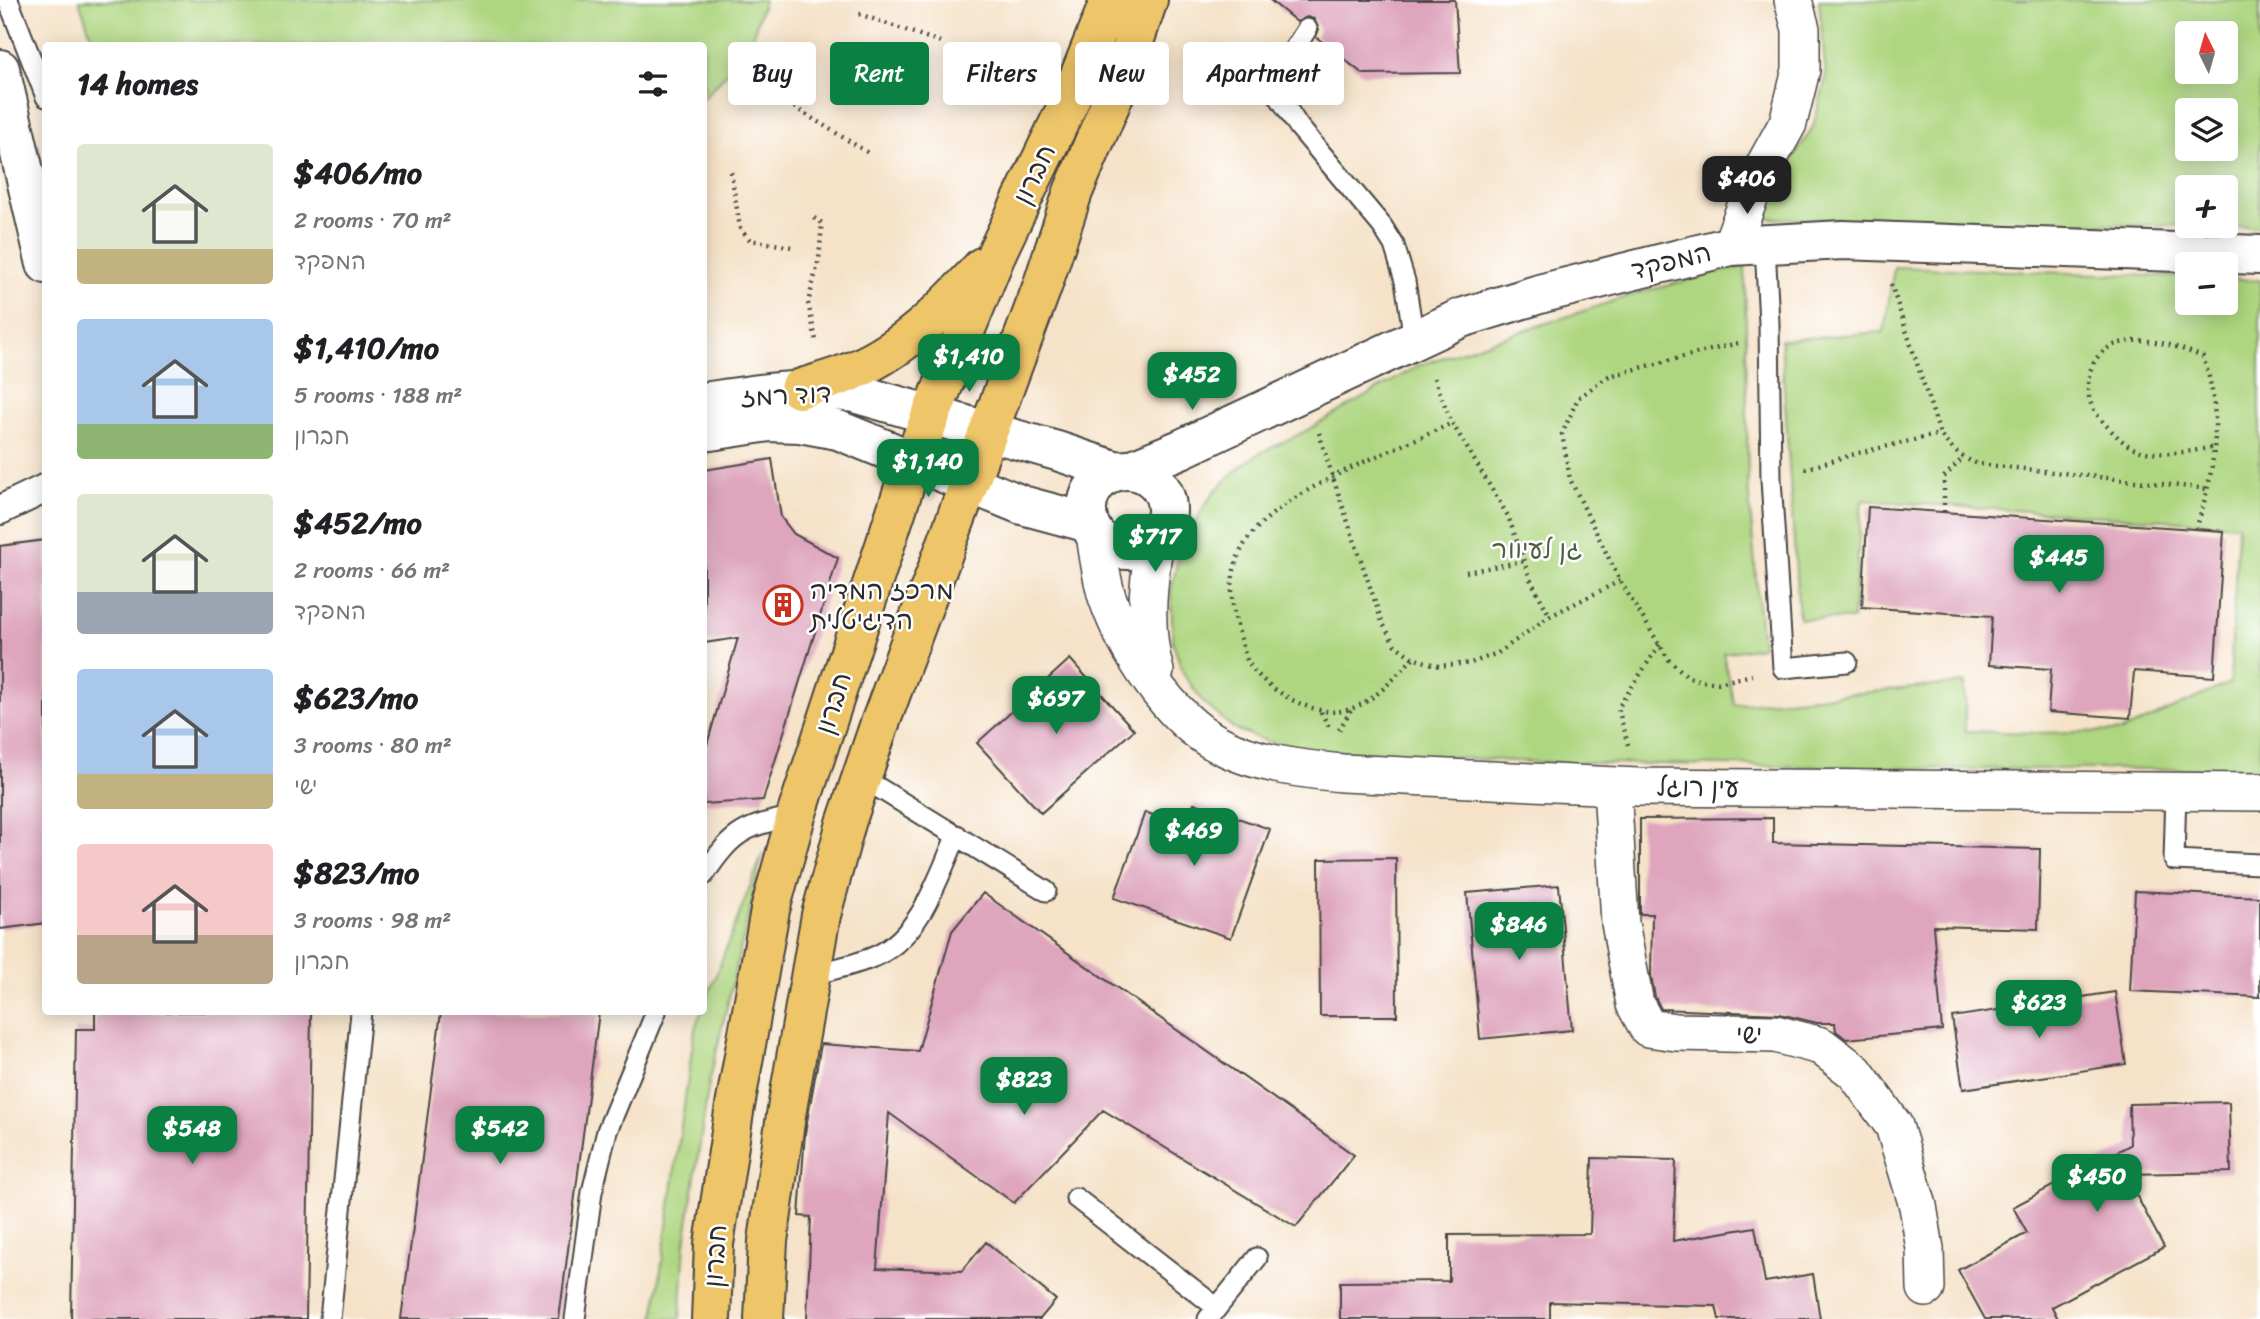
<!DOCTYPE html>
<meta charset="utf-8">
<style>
:root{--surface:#fff;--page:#f6f6f6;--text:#202124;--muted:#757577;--accent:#0b8043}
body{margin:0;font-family:Sriracha,"Playpen Sans Hebrew",sans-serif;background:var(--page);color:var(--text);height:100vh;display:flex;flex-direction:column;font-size:26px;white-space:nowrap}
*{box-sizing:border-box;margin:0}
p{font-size:23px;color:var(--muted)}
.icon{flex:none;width:38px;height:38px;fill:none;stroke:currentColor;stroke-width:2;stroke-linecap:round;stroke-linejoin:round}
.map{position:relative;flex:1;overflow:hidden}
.panel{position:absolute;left:42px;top:42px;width:665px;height:973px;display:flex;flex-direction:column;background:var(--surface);border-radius:7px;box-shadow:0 4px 18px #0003}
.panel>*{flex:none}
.hud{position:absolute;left:728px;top:42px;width:665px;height:63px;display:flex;gap:14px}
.needle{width:46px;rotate:355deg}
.buttons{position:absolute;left:2175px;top:21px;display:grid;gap:14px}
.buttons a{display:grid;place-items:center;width:63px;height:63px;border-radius:7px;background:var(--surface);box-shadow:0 4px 18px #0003;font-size:35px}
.price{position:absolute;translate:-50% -60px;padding:0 16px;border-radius:14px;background:var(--accent);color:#fff;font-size:23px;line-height:46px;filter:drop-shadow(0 2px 4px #0008)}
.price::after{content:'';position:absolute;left:50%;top:42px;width:21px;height:16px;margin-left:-10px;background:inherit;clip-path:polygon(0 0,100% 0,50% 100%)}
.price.current{background:#222;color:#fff}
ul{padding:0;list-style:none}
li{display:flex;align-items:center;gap:21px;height:175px;padding:0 35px}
li span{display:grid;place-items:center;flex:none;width:196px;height:140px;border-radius:7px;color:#555}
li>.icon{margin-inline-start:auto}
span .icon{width:84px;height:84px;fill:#fffc;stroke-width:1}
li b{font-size:30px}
h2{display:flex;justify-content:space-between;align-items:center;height:84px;padding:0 35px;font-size:30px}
.tag{padding:0 24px;border-radius:7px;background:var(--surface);box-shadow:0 4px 18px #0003;font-size:24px;line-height:63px}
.tag.current{background:var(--accent);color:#fff}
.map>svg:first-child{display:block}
</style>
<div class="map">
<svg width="2260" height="1319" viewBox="0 0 2260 1319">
<rect width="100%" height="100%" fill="#fff"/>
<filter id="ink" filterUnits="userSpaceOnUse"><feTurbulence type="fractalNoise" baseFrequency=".0143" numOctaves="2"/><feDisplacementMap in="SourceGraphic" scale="14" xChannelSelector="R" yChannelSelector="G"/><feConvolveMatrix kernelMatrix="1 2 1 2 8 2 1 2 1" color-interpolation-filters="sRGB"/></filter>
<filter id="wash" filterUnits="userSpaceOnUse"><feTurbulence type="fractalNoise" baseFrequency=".00686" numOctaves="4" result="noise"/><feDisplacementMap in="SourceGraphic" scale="28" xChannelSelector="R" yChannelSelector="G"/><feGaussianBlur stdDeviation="1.57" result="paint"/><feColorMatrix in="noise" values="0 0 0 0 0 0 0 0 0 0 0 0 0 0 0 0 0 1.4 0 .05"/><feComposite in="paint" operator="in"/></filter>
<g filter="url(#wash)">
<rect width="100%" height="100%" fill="#f5e2c8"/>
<path fill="#aed680" stroke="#6c8056" stroke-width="2" fill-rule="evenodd" d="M79 0H764L749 48 704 98V46L94 45Z
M1819 0H2260V227L1755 218 1813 127 1826 78ZM2188 33H2226V72H2188ZM2188 110H2226V149H2188ZM2188 187H2226V226H2188Z
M1745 266 1748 485 1762 647 1723 653 1734 705 1965 683V731L2037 733 2122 731 2230 683 2238 525 1862 500 1853 619H1799L1781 340 1884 332 1894 267 2187 277 2188 303H2226V279L2260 280V769H1963L1534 762 1313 750 1269 742 1234 729 1204 703 1184 675 1173 643 1171 592 1178 558 1203 508 1214 492 1241 466 1258 454 1302 433 1420 365 1638 293Z
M763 853 709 1083 685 1243 680 1319H654L695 1028 701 1012H704V1006Z"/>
<g id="blocks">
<path fill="#dea5bd" d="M1270 0H1455L1460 73 1363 74 1316 37 1319 29 1314 19 1307 17 1297 22Z
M772 459 781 517 794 534 838 558 763 800 704 804V755L738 638 704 643V470Z
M1868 507 2224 531 2214 677 2134 671 2130 718 2048 712 2051 669 1989 665 1992 616 1862 607Z
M46 540V923L0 929V546Z
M1070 659 1134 730 1041 813 977 743Z
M1194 803 1270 829 1231 938 1114 898 1145 812 1185 827Z
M1773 818V843L2040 849 2038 929 1933 926 1942 1030 1846 1039 1836 1031 1835 1023H1817L1780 1014 1661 1009 1655 997 1651 976 1652 914H1640V819Z
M1396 858 1397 1016H1320L1319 859Z
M1559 885 1572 1030 1480 1039 1467 893Z
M2135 891 2260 897V997L2130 991Z
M983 893 1354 1155 1296 1227 1103 1110 1014 1203 889 1113 877 1268 962 1271 986 1242 1056 1300 1040 1319H807L811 1217 799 1216 805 1133 821 1044 918 1051 952 931Z
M2115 992 2126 1064 1963 1089 1952 1017Z
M95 1012H311L306 1319H71L76 1029H95Z
M441 1012H599L559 1319H401Z
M2229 1102 2231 1172 2125 1174 2164 1247 2052 1307 2058 1319H1985L1958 1270 2027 1233 2013 1207 2130 1145 2129 1104Z
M1592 1158 1676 1160 1673 1241 1755 1227 1765 1282 1813 1274 1820 1319H1719L1716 1306 1550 1302V1319H1340V1282L1449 1281V1235L1590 1234Z"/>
</g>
</g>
<g filter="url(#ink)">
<use href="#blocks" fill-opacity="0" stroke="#494643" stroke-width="2"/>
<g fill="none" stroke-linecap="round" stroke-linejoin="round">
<g stroke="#494643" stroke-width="23">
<path id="service" d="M8 0 46 97
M1307 29 1289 57 1278 95 1299 127 1382 226 1394 245 1405 281 1414 339
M1765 245 1769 323 1771 479 1783 668 1847 662
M861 777 1046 891
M2176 791 2174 860 2260 864
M704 875C733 831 745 826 796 816
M810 976C832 969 857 965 878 955 922 933 938 877 957 835
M1076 1198 1216 1307
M330 1319 361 1012
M575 1319 592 1192 607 1131 656 1012
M1208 1319 1257 1258"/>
</g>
<g stroke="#494643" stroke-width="32">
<path id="pedestrian" d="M0 510 46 488"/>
</g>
<g stroke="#494643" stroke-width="40">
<path id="minor" d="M1731 246 1755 183 1788 123 1801 70V29L1793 0
M1095 534C1098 555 1101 577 1107 597 1125 649 1169 718 1218 744 1256 764 1300 769 1342 773L1638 787 2260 792
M1155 540C1148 584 1143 627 1155 671
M1612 786 1620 923 1635 1004 1648 1028 1676 1032 1775 1034 1821 1046 1855 1072 1894 1126 1918 1206 1925 1249 1926 1288"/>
</g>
<g stroke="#494643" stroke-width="42">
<path id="tertiary" d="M0 69 46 264
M704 402C754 394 803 386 854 393L1057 451 1117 471
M704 432 769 422 800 423 838 430 1022 505 1089 523
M1087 510a40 40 0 1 1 80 0a40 40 0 1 1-80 0Z
M1130 470 1181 449 1461 318 1543 293 1731 246 1843 240 2260 255"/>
</g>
<g stroke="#494643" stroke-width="42">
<path id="trunk" d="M799 389C814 384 830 380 845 374 901 353 943 310 982 267
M711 1319 714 1244 734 1112 770 910 796 816 913 460 998 250 1069 102 1110 0
M764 1319 768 1241 786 1115 821 915 846 823 879 726 1042 287 1073 192 1124 72 1148 0"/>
</g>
<path stroke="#494643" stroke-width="4.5" stroke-dasharray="2 5" stroke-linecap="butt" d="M859 14 940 42
M794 107 870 154
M731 172 740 228 750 240 792 247
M814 218 822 223 819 259 808 303 816 340
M1891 284 1940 434C1951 449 1960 457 1978 464L2209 489
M1738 343 1609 376 1578 398 1562 434 1570 479 1620 581 1669 660 1688 677 1702 681 1719 683 1752 675
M1434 378 1452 423 1508 516 1531 581 1550 616
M1319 433 1333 478 1382 622 1395 645 1413 658 1439 666 1471 663 1498 653 1550 616 1620 581
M1805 469 1858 453 1940 434
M1944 512V477L1963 458
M2196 529C2215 470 2224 417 2203 357 2176 346 2143 334 2114 345 2091 354 2083 381 2091 404 2095 416 2119 440 2131 447 2153 459 2192 451 2216 447
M1466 572 1525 561
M1413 658C1396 676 1377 699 1353 708 1334 715 1319 711 1301 704 1282 696 1259 680 1248 662 1244 654 1243 644 1240 636 1227 595 1227 556 1261 524 1306 481 1395 450 1452 423
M1321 712 1330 729
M1339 730 1352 708
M1628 745 1618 708 1660 644"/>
<use href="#service" stroke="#fff" stroke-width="19"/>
<use href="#pedestrian" stroke="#fff" stroke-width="28"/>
<use href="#minor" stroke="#fff" stroke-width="37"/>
<use href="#tertiary" stroke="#fff" stroke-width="38"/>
<use href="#trunk" stroke="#eec569" stroke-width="38"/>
</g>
</g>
<defs>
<g id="building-ring" transform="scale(2.0125)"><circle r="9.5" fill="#fff" stroke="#c8321e" stroke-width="1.5"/><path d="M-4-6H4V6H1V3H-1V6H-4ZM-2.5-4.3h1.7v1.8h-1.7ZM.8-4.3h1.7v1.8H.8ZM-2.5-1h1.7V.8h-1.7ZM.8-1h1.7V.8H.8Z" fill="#c8321e"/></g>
</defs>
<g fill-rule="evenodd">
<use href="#building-ring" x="783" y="605"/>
</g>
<g text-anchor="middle" stroke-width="5" stroke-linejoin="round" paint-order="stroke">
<g font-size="26" fill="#2b2b2b" stroke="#fff">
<text transform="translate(1034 174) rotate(-64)" y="9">חברון</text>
<text transform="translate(1671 261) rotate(-14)" y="9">המפקד</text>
<text transform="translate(786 395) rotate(-3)" y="9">דוד רמז</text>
<text transform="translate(833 703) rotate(-72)" y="9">חברון</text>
<text transform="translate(1698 787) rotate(1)" y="9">עין רוגל</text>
<text transform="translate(1749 1034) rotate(1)" y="9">ישי</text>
<text transform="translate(715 1256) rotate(-86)" y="9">חברון</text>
</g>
<g font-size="26" fill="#525e44" stroke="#fff">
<text x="1537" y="558">גן לעיוור</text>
</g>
<g font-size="26" fill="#2b2b2b" stroke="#fff" text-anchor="start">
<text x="810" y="599">מרכז המדיה<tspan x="810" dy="30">הדיגיטלית</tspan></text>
</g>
</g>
</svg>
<div class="buttons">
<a><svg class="needle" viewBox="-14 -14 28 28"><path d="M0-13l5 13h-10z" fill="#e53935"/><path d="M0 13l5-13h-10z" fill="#757577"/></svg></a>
<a><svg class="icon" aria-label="layers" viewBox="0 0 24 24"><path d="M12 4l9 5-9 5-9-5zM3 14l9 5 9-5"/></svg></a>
<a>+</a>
<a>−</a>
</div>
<b class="price current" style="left:1747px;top:216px">$406</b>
<b class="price" style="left:969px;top:394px">$1,410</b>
<b class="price" style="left:1192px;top:412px">$452</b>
<b class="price" style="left:928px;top:499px">$1,140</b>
<b class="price" style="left:1155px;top:574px">$717</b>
<b class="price" style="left:2059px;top:595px">$445</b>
<b class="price" style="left:1056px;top:736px">$697</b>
<b class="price" style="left:1194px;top:868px">$469</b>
<b class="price" style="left:1519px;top:962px">$846</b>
<b class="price" style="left:2039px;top:1040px">$623</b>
<b class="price" style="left:1024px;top:1117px">$823</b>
<b class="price" style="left:192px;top:1166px">$548</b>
<b class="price" style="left:500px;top:1166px">$542</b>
<b class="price" style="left:2097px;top:1214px">$450</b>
<div class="hud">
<a class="tag">Buy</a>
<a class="tag current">Rent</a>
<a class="tag">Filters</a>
<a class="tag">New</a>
<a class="tag">Apartment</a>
</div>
<section class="panel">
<h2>14 homes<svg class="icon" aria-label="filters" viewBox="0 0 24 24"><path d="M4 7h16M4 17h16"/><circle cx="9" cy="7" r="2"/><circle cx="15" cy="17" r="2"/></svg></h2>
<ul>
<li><span style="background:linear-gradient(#dfe7d0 75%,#c2b280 0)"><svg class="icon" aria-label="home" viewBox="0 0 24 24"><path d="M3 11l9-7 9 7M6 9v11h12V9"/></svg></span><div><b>$406/mo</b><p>2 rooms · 70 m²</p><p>המפקד</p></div></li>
<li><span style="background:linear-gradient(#a9c7e8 75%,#8fb573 0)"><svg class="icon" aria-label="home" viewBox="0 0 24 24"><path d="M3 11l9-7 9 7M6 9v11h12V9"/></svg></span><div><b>$1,410/mo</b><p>5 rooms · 188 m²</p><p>חברון</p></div></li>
<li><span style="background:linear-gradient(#dfe7d0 70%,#9aa5b1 0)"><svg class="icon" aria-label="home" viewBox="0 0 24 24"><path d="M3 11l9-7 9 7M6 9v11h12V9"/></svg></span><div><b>$452/mo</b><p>2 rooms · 66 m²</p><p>המפקד</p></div></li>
<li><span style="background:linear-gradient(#a9c7e8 75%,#c2b280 0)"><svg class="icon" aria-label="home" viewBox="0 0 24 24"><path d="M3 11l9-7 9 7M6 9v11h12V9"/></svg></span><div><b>$623/mo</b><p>3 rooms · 80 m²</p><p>ישי</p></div></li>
<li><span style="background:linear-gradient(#f6c9c9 65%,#b9a48a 0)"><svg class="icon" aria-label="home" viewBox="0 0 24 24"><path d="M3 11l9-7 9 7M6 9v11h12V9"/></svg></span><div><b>$823/mo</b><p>3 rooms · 98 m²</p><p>חברון</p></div></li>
</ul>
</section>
</div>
